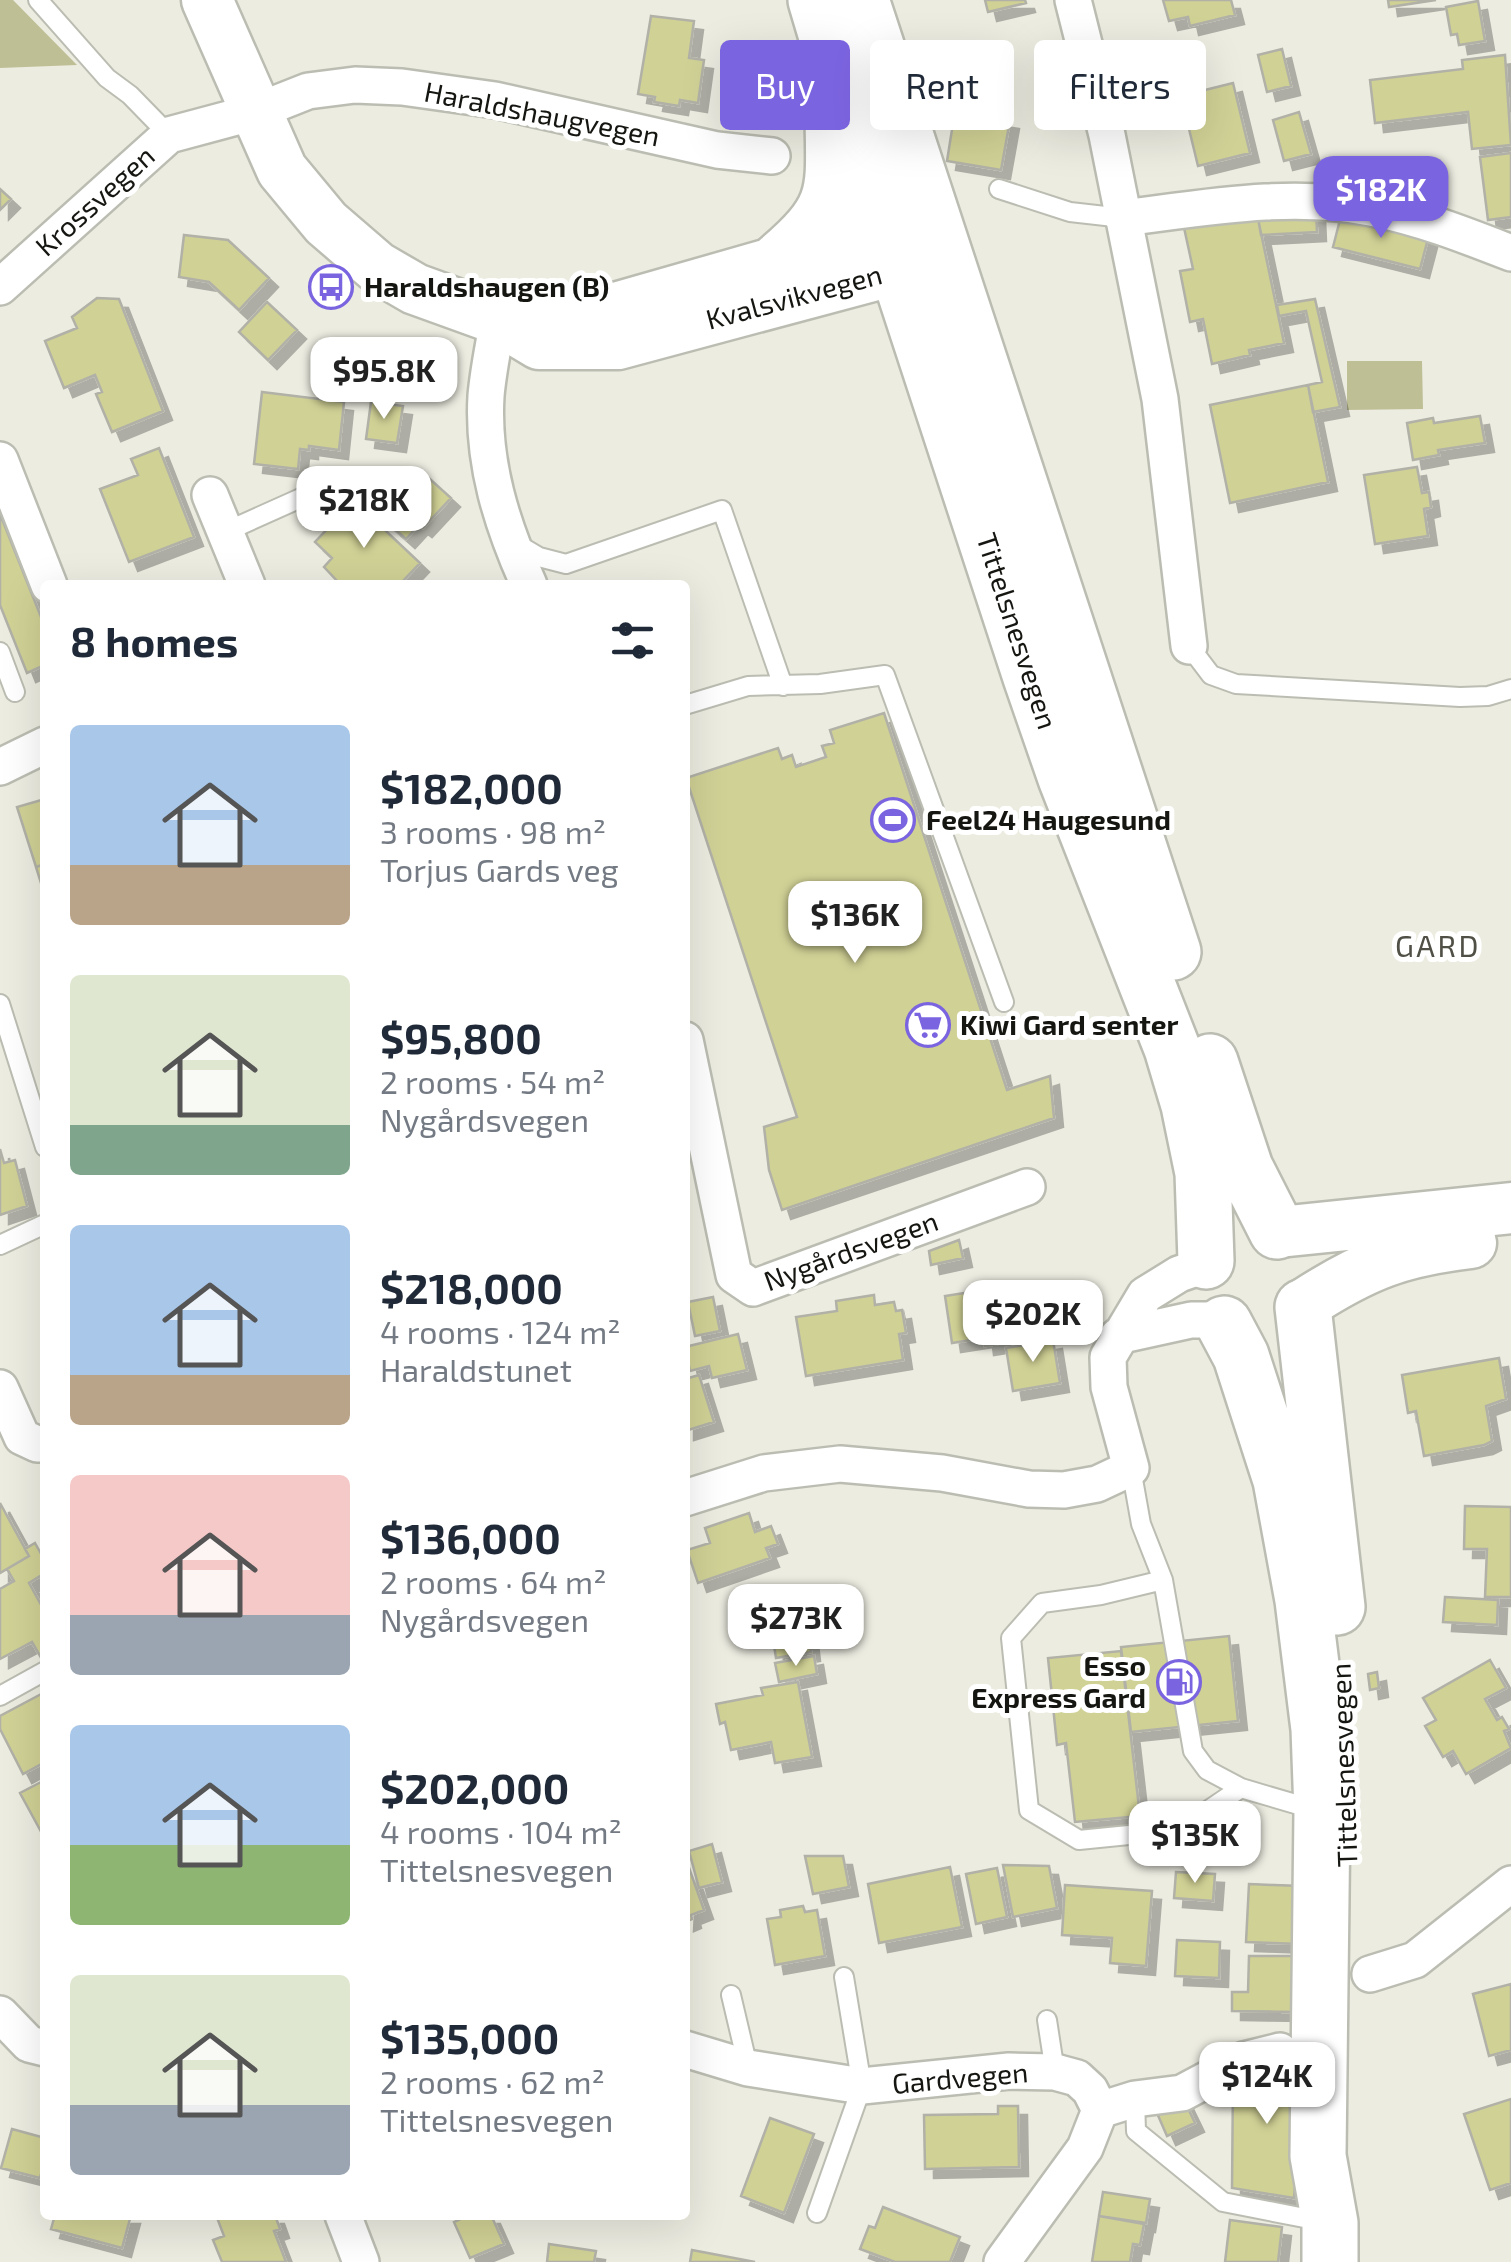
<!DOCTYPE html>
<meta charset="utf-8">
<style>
:root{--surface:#fff;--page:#f2f2f3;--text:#1f2937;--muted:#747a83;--accent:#7b64df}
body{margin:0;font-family:"Exo 2",sans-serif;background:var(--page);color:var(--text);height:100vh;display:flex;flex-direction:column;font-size:38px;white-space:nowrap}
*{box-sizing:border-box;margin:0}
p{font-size:32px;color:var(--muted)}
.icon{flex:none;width:55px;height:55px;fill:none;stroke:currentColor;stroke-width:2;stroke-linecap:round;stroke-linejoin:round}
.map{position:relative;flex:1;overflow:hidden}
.panel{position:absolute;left:40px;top:580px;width:650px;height:1640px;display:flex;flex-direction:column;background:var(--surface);border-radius:10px;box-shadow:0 10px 40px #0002}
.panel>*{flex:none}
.guide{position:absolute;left:720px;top:40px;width:640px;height:90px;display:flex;gap:20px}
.price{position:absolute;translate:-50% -85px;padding:0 22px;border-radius:20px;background:#fff;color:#222;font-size:32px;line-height:65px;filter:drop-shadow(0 2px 5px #0008)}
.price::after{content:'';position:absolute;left:50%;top:60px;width:30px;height:22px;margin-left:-15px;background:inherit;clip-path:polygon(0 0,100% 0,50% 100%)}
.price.active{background:var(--accent);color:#fff}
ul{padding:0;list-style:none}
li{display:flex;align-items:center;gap:30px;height:250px;padding:0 30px}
li span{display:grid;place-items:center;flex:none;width:280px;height:200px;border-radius:10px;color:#555}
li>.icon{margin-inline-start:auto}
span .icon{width:120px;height:120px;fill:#fffc;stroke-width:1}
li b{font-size:42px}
h2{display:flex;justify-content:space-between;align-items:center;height:120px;padding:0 30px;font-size:42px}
.chip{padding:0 35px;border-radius:10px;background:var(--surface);box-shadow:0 10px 40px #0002;font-size:35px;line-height:90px}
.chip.active{background:var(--accent);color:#fff}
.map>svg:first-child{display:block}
</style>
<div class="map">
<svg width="1511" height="2262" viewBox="0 0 1511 2262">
<defs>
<filter id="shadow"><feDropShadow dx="9" dy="9" stdDeviation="0" flood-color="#0004"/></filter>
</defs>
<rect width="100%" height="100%" fill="#ecece1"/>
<path fill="#bfbf96" d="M0 0H13L77 65 0 68Z
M1347 361H1422L1423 409 1347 410Z"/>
<path fill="#d0d195" stroke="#b1b1a7" stroke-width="2.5" filter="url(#shadow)" d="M985 0H1025L1026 3 988 12Z
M1163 0H1231L1235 15 1190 26 1188 17 1169 21Z
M1388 0H1436L1389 7Z
M1478 1 1485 41 1459 45 1457 34 1451 35 1446 7Z
M651 16 694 21 689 58 704 60 698 103 680 100 679 106 654 102 655 97 638 94Z
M997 44 999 64 945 71 943 51Z
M1282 49 1291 86 1267 92 1258 55Z
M1505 55 1511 145 1472 149 1468 112 1375 123 1370 80 1463 69 1462 60Z
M1233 83 1250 153 1198 166 1181 96Z
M955 111 1010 120 1001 170 947 161Z
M1299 112 1311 154 1284 161 1273 120Z
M1511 153V217L1488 220 1480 157Z
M0 189 11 199 0 210Z
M1316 210 1317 232 1261 235 1258 218Z
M1342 212 1429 235 1420 269 1333 247Z
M1257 214 1284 343 1249 350 1250 355 1212 364 1203 319 1190 322 1180 271 1193 269 1183 223Z
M184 235 228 240 269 278 239 310 209 282 179 277Z
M97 298 119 299 163 411 112 432 96 394 102 392 95 375 64 388 45 341 77 328 72 317Z
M1315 299 1340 407 1313 412 1308 385 1322 382 1306 311 1279 316 1277 305Z
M267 302 297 330 268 360 239 332Z
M1308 385 1328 482 1230 503 1210 405Z
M262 392 344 402 339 450 309 446V450L300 449 298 469 254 464Z
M371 402 403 406 397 443 366 439Z
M1480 416 1485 443 1438 450 1439 455 1413 460 1407 423 1433 418 1434 423Z
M159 448 194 537 129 562 100 489 138 475 131 459Z
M1417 467 1422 493 1429 492 1431 507 1424 509 1428 536 1375 544 1364 475Z
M421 471 451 498 423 528 419 525 406 539 380 516Z
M354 501 420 563 399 585H341L324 567 332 558 315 542Z
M0 514 45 627V665L27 673 0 605Z
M884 713 1007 1090 1050 1076 1054 1118 782 1210 769 1170 764 1127 797 1117 686 778 778 748 782 759 792 755 796 767 826 757 822 746 834 743 830 730Z
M45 799V864L36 867 17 807Z
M45 864V896L36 867Z
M0 1149 4 1163 15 1160 27 1206 0 1215Z
M959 1240 963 1258 931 1265 929 1251Z
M1009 1286 1017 1341 985 1346 984 1338 952 1343 945 1296Z
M874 1295 875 1305 894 1302 896 1311 902 1310 906 1333 899 1334 903 1360 806 1376 796 1317 837 1311 836 1301Z
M713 1297 720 1331 695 1336 688 1302Z
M738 1334 747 1370 712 1378 709 1366 690 1371 685 1347Z
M1053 1340 1060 1383 1013 1391 1006 1348Z
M1499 1358 1506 1399 1486 1406 1492 1441 1484 1445 1424 1456 1416 1411 1408 1413 1402 1375Z
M699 1375 714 1422 685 1431V1379Z
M0 1503 29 1556 0 1573Z
M1465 1506 1511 1507V1597H1485L1487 1549H1464Z
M749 1513 755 1532 771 1526 778 1544 766 1548 770 1558 698 1583 687 1550 710 1543 705 1528Z
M35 1543 45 1561V1573L29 1583 45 1612V1660L43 1661 32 1642 0 1659V1589L14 1581 7 1569 29 1556 25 1549Z
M1445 1597 1498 1600 1497 1625 1443 1622Z
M805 1603 811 1652 776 1658 768 1608Z
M1229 1636 1238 1721 1131 1732 1121 1647Z
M1121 1651 1140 1816 1075 1822 1066 1743 1057 1745 1048 1658Z
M814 1656 817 1674 779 1682 775 1663Z
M1490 1660 1506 1688 1485 1699 1497 1720 1502 1717 1509 1729 1504 1731 1511 1748 1466 1774 1453 1751 1443 1757 1425 1726 1436 1720 1423 1698Z
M1377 1672 1379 1688 1370 1690 1368 1674Z
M798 1682 812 1757 775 1763 771 1742 731 1750 725 1722 720 1724 716 1704 763 1695 761 1688Z
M45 1692V1762L23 1774 0 1729V1716Z
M45 1780V1839L20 1793Z
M712 1844 722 1882 699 1888 689 1851Z
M805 1856H843L849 1887 813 1894Z
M688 1865 704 1910 691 1915 692 1919 685 1922Z
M1003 1865 1049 1866 1057 1908 1013 1917Z
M950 1867 962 1927 879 1943 868 1884Z
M997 1868 1007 1917 976 1924 966 1874Z
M1176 1872 1215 1874 1213 1901 1174 1898Z
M1249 1884 1301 1886 1299 1944 1246 1942Z
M1065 1885 1152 1891 1146 1966 1110 1963 1112 1938 1062 1935Z
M803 1906 805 1912 817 1910 825 1956 775 1965 767 1919 781 1917 780 1910Z
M1177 1940 1220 1942 1219 1978 1175 1976Z
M1249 1956H1297L1296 2012 1232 2011V1992H1248Z
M1511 1984V2050L1489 2056 1473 1994Z
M1247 2061 1304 2063 1294 2198 1232 2188 1233 2080Z
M1511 2099V2183L1490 2190 1464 2114Z
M1184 2100 1195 2123 1167 2136 1157 2113Z
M998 2106H1018L1019 2167 925 2169 924 2115 998 2114Z
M770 2118 814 2134 784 2213 741 2196Z
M12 2129 45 2138V2158L40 2178 1 2168Z
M1103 2192 1150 2199 1146 2223 1099 2216Z
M883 2207 960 2237 950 2262H895L860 2249 869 2226 875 2228Z
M55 2215H131L122 2248 51 2229Z
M216 2215H275L280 2229 274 2231 286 2262H222L213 2240 224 2236Z
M469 2215H491L504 2244 470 2258 454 2222Z
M1099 2216 1144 2224 1140 2245 1133 2244 1130 2262H1092Z
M1230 2220 1282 2227 1278 2262H1225Z
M549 2244 596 2251 594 2262H547Z
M692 2250 755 2262H690Z"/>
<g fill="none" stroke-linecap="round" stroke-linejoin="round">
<g stroke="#bcbdb2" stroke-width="22">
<path id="service" d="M38 0 107 78 130 95 169 135
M999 189 1070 212 1123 218
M225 532 303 497 370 477
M517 544 539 557 566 564 722 510 783 686
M1189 646 1211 675 1236 684 1460 697 1488 696 1511 689
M0 652 15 692
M685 705 748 686 820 684 885 675 1004 1002
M0 1004 45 1147
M0 1245 45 1224
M1131 1468 1141 1524 1163 1580 1193 1751 1207 1770 1241 1788 1316 1810
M1163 1580 1101 1595 1042 1603 1011 1638 1029 1810 1079 1840 1179 1830 1241 1788
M0 1696 45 1671
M731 1995 748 2067
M1047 2020 1055 2072
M1135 2099 1136 2131 1223 2202 1325 2222
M817 2213 862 2086 844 1977"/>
</g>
<g stroke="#bcbdb2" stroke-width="40">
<path id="minor" d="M1073 0 1107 135 1160 399 1189 646
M1123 218C1204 208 1290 192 1371 208 1419 217 1465 235 1511 253
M0 287 169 135 255 112 308 91 355 85 402 87 495 100 717 150 772 156
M498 319C494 344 488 371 486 396 482 463 502 525 529 585
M0 460 49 585
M210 495 247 585
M0 767 45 745
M685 1040 734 1275 753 1288 1027 1187
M1118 1336 1191 1320H1219
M0 1388 22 1437 37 1444H45
M685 1498 764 1473 840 1464 942 1473 1029 1489 1064 1490 1097 1484 1131 1468 1109 1387 1108 1357 1145 1295 1179 1274 1205 1265
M1370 1974 1415 1960 1511 1884
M0 2014 29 2044 45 2048
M685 2049 748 2068 862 2086 1009 2071 1055 2072 1077 2078 1090 2090 1100 2110
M343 2215 361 2262
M1002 2262 1085 2148 1100 2110 1135 2099 1182 2093 1244 2060 1280 2051"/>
</g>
<g stroke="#bcbdb2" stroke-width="55">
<path id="secondary" d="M207 0 282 170 326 223 377 267 415 289 498 319 539 344H618L898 269 931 249
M542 312 605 311 885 231 925 240
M1279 1232 1511 1208
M1306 1303C1365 1265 1401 1251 1471 1243"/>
</g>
<g stroke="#bcbdb2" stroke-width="60">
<path id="primary" d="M816 0 878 209 1031 677 1066 778 1172 1048 1189 1105 1203 1173 1206 1261
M861 0 1173 952
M779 260C840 208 834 192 833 116
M1210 1062 1245 1168 1277 1231
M1303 1307 1337 1607
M1224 1324 1241 1356 1281 1480 1303 1600 1319 1729 1322 1811 1318 2156 1330 2223V2262"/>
</g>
<use href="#service" stroke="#fff" stroke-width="18"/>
<use href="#minor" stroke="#fff" stroke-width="35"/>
<use href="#secondary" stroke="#fff" stroke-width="50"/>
<use href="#primary" stroke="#fff" stroke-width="55"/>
</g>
<defs>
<g id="bus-ring" transform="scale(2.25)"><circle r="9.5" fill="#fff" stroke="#7b64df" stroke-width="1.5"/><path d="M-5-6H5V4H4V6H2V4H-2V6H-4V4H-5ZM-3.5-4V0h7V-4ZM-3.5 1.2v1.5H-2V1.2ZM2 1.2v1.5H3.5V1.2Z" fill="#7b64df"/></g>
<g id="stadium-ring" transform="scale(2.25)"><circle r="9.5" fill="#fff" stroke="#7b64df" stroke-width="1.5"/><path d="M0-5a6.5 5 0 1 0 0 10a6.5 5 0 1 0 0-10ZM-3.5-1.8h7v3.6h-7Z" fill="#7b64df"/></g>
<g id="supermarket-ring" transform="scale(2.25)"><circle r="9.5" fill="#fff" stroke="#7b64df" stroke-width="1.5"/><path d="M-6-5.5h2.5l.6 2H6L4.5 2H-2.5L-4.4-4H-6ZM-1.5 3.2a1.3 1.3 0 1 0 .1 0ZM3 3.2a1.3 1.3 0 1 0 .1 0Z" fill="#7b64df"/></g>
<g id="fuel-ring" transform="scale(2.25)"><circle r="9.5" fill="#fff" stroke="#7b64df" stroke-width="1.5"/><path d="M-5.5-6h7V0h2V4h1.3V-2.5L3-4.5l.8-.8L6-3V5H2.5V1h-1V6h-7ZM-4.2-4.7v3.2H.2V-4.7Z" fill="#7b64df"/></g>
</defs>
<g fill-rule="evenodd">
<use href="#bus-ring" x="331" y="287"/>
<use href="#stadium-ring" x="893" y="820"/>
<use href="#supermarket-ring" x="928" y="1025"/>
<use href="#fuel-ring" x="1179" y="1682"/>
</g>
<g text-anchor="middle" stroke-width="10" stroke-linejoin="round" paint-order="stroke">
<g font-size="28" fill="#151511" stroke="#fff">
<text transform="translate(542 114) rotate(11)" y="10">Haraldshaugvegen</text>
<text transform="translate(95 201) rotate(-42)" y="10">Krossvegen</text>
<text transform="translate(794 297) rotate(-15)" y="10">Kvalsvikvegen</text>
<text transform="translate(1017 631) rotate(72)" y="10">Tittelsnesvegen</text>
<text transform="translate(851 1251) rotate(-20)" y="10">Nygårdsvegen</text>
<text transform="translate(1344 1765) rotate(-92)" y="10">Tittelsnesvegen</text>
<text transform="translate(960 2078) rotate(-5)" y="10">Gardvegen</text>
</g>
<g font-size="28" font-weight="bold" fill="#151511" stroke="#fff" text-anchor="start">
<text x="364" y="297">Haraldshaugen (B)</text>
<text x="926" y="830">Feel24 Haugesund</text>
<text x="960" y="1035">Kiwi Gard senter</text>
<text x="1146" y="1676" text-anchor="end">Esso<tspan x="1146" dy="32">Express Gard</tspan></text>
</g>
<g font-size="30" letter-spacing="2.5" fill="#505047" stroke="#fff">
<text x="1438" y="957">GARD</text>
</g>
</g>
</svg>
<b class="price active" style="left:1381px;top:241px">$182K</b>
<b class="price" style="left:384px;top:422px">$95.8K</b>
<b class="price" style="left:364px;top:551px">$218K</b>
<b class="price" style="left:855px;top:966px">$136K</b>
<b class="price" style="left:1033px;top:1365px">$202K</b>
<b class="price" style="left:796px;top:1669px">$273K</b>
<b class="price" style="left:1195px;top:1886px">$135K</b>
<b class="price" style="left:1267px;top:2127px">$124K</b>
<div class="guide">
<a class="chip active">Buy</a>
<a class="chip">Rent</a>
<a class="chip">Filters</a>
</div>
<section class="panel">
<h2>8 homes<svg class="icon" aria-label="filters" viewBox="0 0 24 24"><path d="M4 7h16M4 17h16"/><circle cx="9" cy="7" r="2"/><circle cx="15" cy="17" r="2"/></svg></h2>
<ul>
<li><span style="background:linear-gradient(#a9c7e8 70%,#b9a48a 0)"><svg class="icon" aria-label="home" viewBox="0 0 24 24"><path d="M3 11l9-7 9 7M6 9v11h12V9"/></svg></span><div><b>$182,000</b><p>3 rooms · 98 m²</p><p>Torjus Gards veg</p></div></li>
<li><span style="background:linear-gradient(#dfe7d0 75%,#7fa58c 0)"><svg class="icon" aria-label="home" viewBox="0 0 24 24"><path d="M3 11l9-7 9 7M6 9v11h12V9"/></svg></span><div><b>$95,800</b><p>2 rooms · 54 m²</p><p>Nygårdsvegen</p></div></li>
<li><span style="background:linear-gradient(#a9c7e8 75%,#b9a48a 0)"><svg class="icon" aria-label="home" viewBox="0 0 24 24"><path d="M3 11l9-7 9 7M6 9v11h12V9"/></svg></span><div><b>$218,000</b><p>4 rooms · 124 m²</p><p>Haraldstunet</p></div></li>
<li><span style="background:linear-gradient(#f6c9c9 70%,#9aa5b1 0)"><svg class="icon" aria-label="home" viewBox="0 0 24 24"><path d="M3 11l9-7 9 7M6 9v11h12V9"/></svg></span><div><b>$136,000</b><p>2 rooms · 64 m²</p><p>Nygårdsvegen</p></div></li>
<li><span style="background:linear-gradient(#a9c7e8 60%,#8fb573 0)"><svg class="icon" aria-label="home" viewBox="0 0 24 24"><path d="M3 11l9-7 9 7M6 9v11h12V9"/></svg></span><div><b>$202,000</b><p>4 rooms · 104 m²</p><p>Tittelsnesvegen</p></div></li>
<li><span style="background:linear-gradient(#dfe7d0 65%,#9aa5b1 0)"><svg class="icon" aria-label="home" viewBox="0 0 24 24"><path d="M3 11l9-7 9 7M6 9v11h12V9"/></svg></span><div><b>$135,000</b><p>2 rooms · 62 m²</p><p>Tittelsnesvegen</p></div></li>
</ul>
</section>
</div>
